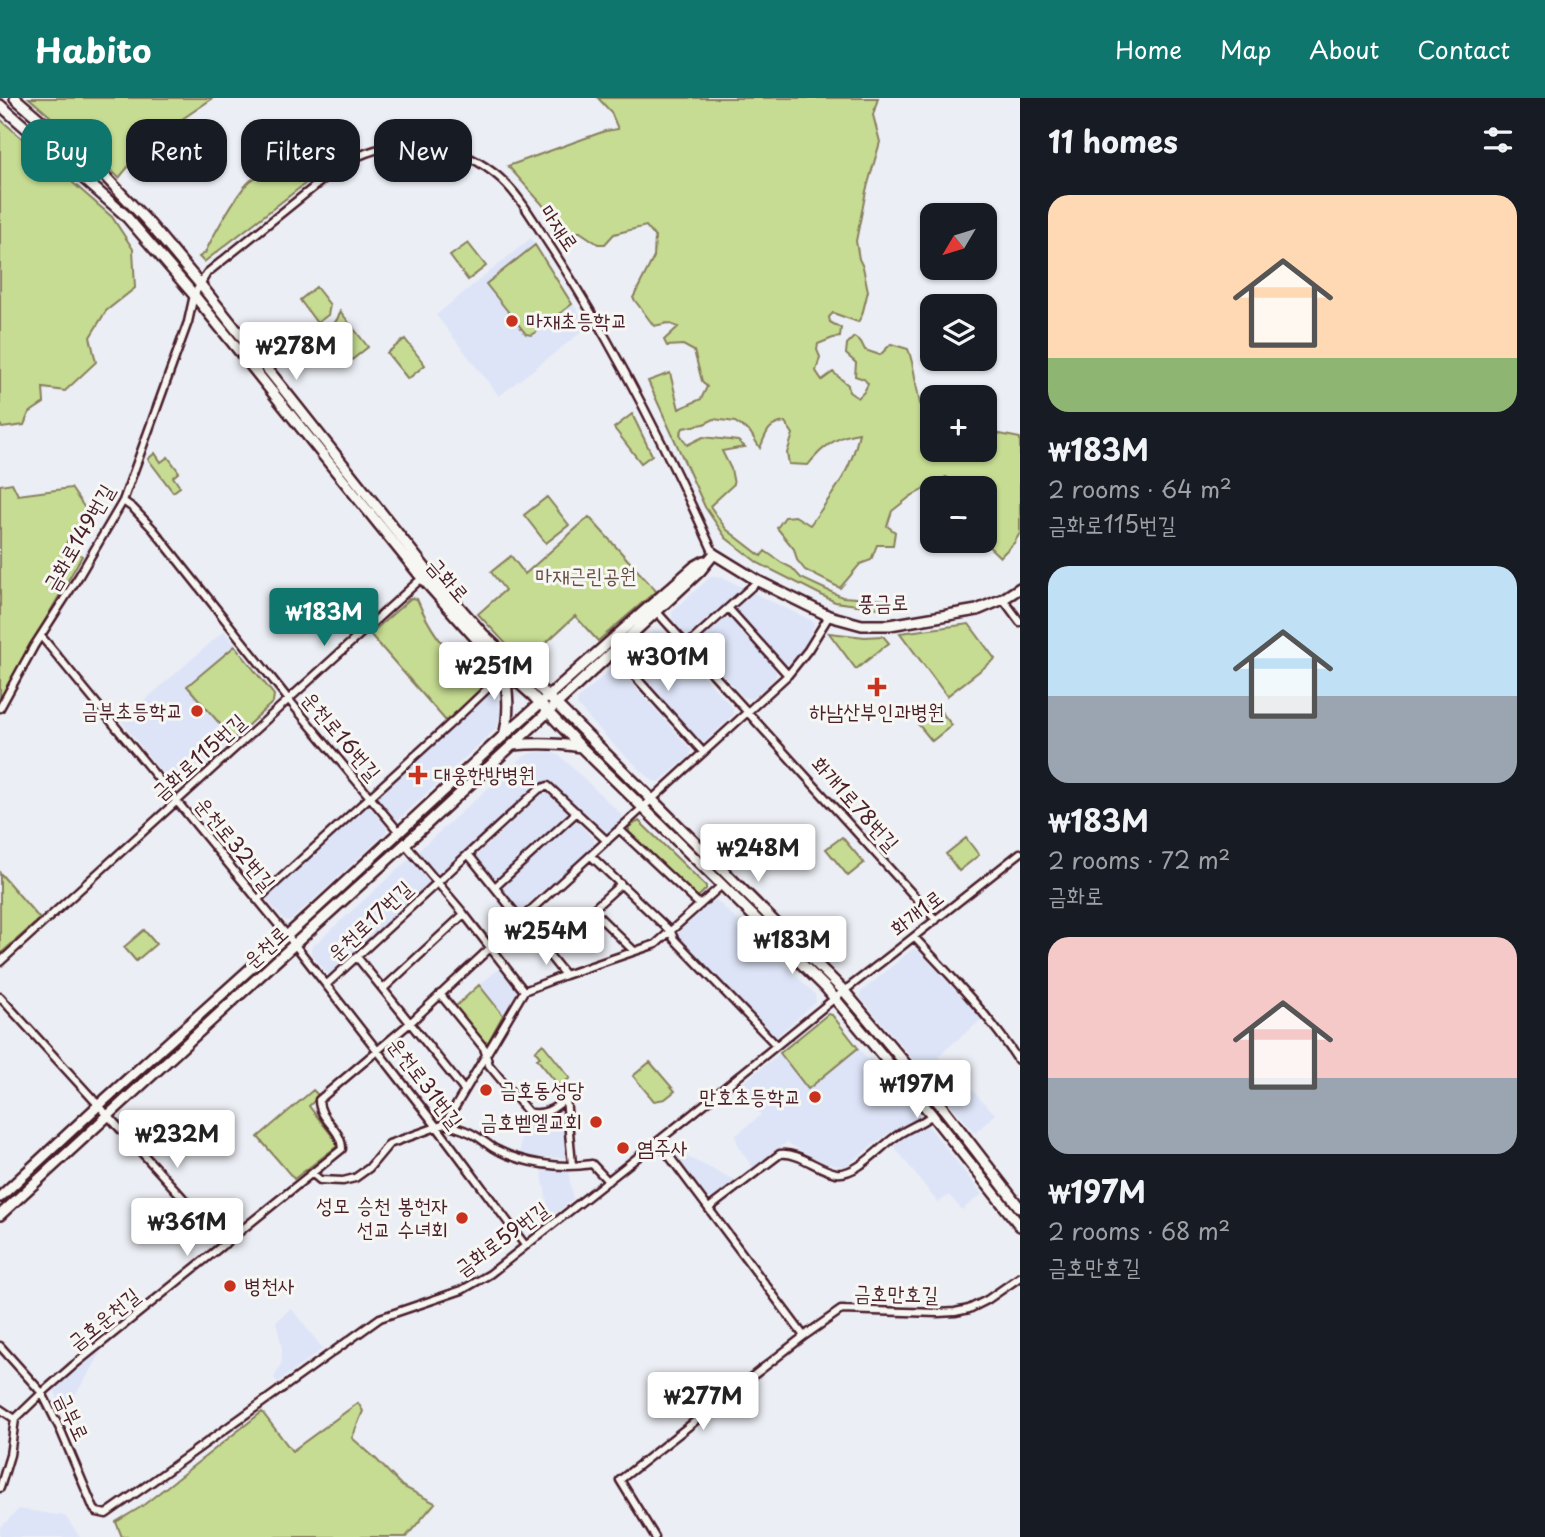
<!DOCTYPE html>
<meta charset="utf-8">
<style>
:root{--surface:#171b24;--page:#242831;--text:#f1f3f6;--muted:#9ea1a6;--accent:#0f766e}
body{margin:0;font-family:"Playpen Sans","Poor Story",sans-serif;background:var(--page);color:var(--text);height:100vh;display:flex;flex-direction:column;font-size:26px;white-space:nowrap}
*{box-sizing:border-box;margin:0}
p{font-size:23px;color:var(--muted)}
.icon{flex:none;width:38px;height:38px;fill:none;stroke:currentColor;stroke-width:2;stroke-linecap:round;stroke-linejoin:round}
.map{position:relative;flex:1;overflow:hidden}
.drawer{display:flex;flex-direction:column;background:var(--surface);width:525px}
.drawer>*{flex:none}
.hud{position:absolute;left:21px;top:21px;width:665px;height:63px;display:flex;gap:14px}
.needle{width:46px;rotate:232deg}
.controls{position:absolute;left:920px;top:105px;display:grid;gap:14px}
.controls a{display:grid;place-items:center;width:77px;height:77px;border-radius:14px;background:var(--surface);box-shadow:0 2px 5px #0004;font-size:35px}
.price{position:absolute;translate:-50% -60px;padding:0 16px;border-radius:7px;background:#fff;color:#222;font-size:23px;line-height:46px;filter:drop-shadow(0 2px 4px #0008)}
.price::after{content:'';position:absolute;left:50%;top:42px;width:21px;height:16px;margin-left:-10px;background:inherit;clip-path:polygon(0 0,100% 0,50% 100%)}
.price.current{background:var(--accent);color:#fff}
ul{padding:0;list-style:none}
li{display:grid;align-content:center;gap:14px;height:371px;padding:0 28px}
li span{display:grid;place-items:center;height:217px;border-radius:21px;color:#555}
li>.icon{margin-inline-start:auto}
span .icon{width:126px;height:126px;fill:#fffc;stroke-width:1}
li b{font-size:30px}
h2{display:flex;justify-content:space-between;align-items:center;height:84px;padding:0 28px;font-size:30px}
.pill{padding:0 24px;border-radius:21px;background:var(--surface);box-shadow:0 2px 5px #0004;font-size:24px;line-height:63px}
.pill.current{background:var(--accent);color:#fff}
header{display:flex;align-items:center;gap:42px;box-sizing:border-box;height:98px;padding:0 35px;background:var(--accent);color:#fff}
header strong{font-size:33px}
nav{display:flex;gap:38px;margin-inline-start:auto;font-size:24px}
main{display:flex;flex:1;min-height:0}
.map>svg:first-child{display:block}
</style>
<header>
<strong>Habito</strong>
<nav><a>Home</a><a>Map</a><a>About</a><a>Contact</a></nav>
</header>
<main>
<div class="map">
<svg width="1020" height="1439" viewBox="0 0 1020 1439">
<rect width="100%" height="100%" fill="#ebeef4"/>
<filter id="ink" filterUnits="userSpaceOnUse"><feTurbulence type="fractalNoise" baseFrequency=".0143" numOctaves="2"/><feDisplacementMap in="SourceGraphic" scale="14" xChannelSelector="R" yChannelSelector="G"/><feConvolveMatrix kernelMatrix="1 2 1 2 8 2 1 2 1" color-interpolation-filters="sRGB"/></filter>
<g filter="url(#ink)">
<path fill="#dde4f7" d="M531 140 588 229 499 298 436 217Z
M710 479H722L745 491 692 537 685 536 672 522V514Z
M751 494 813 523 814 527 805 547 789 566H784L734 509Z
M726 520H733L777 570 775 580 752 601 743 599 698 549V544Z
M224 533 274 597 273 604 180 690 173 689 121 623Z
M655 533 662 534 733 610V617L705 644H699L628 563V555Z
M614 568 618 569 691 652 690 658 659 684 653 683 612 645 577 607 578 601Z
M494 591 498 601 500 616 498 626 494 633 397 723 394 722 377 702 379 695Z
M549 653 560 658 622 717V723L608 736H603L548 684H544L440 776 435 775 419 757V752L523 659 530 655Z
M542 696H550L568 714 567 719 498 781 494 780 478 762V756Z
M365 709H370L387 729 386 735 290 823 284 822 267 802 268 797Z
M575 723 578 724 594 742V748L522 811 517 810 502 792V788Z
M408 762 413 763 430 783 429 789 333 877 328 876 311 855V850Z
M715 801 815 896 816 904 776 939 772 938 676 839V836Z
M914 850 918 852 982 921 938 958 995 1016 975 1035 860 899 861 894Z
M500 870 517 890 516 895 503 917 479 887Z
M828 916 832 917 867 961 870 960 921 1021 915 1025 890 1034 845 1069 819 1064 787 1044 753 1070 740 1051 735 1038 761 1017 738 989Z
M561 1011 563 1012 566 1058 564 1060 523 1059 520 1056 521 1028 523 1022 529 1019 554 1017Z
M927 1026 982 1096 962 1112 949 1097 938 1105 893 1047 906 1037Z
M671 1051 737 1083 712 1101 707 1100Z
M541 1071 568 1073 573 1101 550 1120Z
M291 1210 323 1251 278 1284 274 1280 282 1264V1250L276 1224Z
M101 1253 97 1262 64 1315 55 1294V1289Z
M19 1411 65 1418 80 1439H0V1430Z"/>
<path fill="#c6dc92" stroke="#887e5e" stroke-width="2" d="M29 0H213L175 26 169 39 157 50 142 52 119 80 104 65Z
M598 0H878L873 17 880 44 866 93 856 143 859 161 863 169 868 193 862 217 858 224 833 215 829 219 830 224 841 230 840 239 833 240 818 246 817 252 820 259 816 273 822 282 833 274 848 287 849 294 858 300 864 294 868 286 864 281 855 278 856 265 846 256 847 246 854 239 861 244 865 252 880 257 891 246 908 251C917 274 915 297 925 321L933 322V352H985V333L1020 340V435L1014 445 1000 459 983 443H985V390H959L957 385 946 379 911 398 892 413 887 428 895 434 893 447H877L871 462 860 466 840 490 805 472 797 462 794 451 777 430 785 419 795 418 810 427C833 395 851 375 859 335 837 338 822 349 808 367L789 366 787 355 793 336 785 324C767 327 767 334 760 350L750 334 735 324 714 321 704 326 683 330 680 336 687 347 703 339 738 343 745 349 722 353 731 371 734 386 710 408 726 431 761 458 765 453 782 465 792 470 801 480 842 499 886 502 892 509 879 510 835 504 758 465 726 440 705 409 648 283 670 275 679 311 701 301 707 289 702 283 694 253 683 247 667 248 664 242 678 229 668 225 654 228 633 200 654 159 655 139 646 128 614 136 605 146H598L580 134H561L542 106 508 68 605 33 618 31 611 14Z
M0 21 112 119 133 151 135 190 106 213 90 239 96 264 65 293 43 290 44 305 29 315 24 327 2 330 0 326Z
M309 35 334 47 342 57 204 164 199 159 205 155C212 140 240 88 253 81 261 76 274 73 283 68L276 55 289 36Z
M468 145 486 168 468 182 450 158Z
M535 147 572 206 532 237 526 236 486 186Z
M316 189 330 207 328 217 317 225 300 202Z
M340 213 368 249 348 265 324 234C332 228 338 224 340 213Z
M405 241 425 267 408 281 387 255Z
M632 316 652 357 641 365 614 330Z
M155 355 161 364 168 359 179 374 173 379 180 389 173 394 148 361Z
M12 385 18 397 71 390 89 416 75 429 66 446 82 458 0 601V387Z
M547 399 569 427 546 445 524 417Z
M589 419 656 493 598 543 575 518 524 565 478 516 505 492 491 474 511 458 525 476Z
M411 500 417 501C427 525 440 548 461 563 470 570 481 574 491 579V583L446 623 370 536Z
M969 526 995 561 947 598 900 535Z
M829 535 865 539 883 538 889 545 856 571Z
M235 548 274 597 273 604 233 641 187 588Z
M938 610 952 627 932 643 918 626Z
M639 723 706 788V791L699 798H695L629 734V729Z
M842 739 864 765 848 778 826 751Z
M966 740 979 757 959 773 946 756Z
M0 775 40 821 0 856Z
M144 832 156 846 136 863 124 849Z
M479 887 503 917 488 944H484L455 909Z
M828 916 832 917 858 950 808 991 780 955Z
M543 946 570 980 559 988 537 961 540 959 535 953Z
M650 964 675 993 665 1001 654 1003 633 978Z
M313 992 319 998 309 1008 336 1043V1049L294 1081 258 1039Z
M358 1305 363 1313 352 1340 375 1360 402 1388 435 1405 406 1439H122L116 1424 141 1409 262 1314 292 1353Z"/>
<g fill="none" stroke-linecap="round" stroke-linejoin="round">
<g stroke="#4a1f2b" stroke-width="11">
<path id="street" d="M123 403 133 410 153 431 289 602 399 734
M1003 501 1020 524
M728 510 758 483
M656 513 936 822
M41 538 295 847 437 1029 525 1147
M687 547 728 510 788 577
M613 554 703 654
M0 610 34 548 79 478 123 403 188 224 194 197 207 175 340 68C387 38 450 40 494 75 519 94 535 126 552 151 615 248 667 351 714 456
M619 731 700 807
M405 746 464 816 524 893
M468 756 565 877
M591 758 671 834 674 841 776 947
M495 789 577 714
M257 802 462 615 486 592 504 572
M592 812 634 853
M914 839C951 878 989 917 1018 962
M547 853 621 786
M357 859 464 992
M0 864 422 480
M326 887 539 691 548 688 607 743
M383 891 464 816
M440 896 484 950 489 967 528 1014C548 1020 562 1004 575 992
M0 899 225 1146
M566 1000 572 1067
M445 1026 524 893 565 877 656 846 722 787
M658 1043 804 1238 841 1212 938 1215 955 1214 969 1211 987 1202 1020 1179
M313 1076 320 1082 343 1083 355 1080 369 1070 389 1046 445 1026C456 1029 467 1032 476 1038 483 1042 488 1047 495 1051 524 1066 560 1071 592 1066L608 1083
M709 1110 780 1056C800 1054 816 1071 836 1075 856 1078 879 1050 895 1039 907 1030 921 1026 932 1017
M0 1248 42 1295 61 1333 94 1411 97 1414 106 1416 153 1383 380 1220 462 1192 490 1176 691 1017 835 900 892 856 1020 755
M0 1311 15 1321
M0 1390 10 1357 15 1321 42 1295 74 1267 342 1051C342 1031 319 1022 319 1002L410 925 521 821 788 577 808 552 829 518
M655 1439 620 1382 804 1238"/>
</g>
<g stroke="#4a1f2b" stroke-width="14">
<path id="secondary" d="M15 0 103 76 148 124 200 186 430 476 483 536 556 606 844 893 943 1010 1020 1110
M0 7 125 117 194 197 422 480 504 572 532 597 581 649 722 787 826 890 932 1017 1020 1128
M714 456 758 483 829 518 862 527H890L977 512 1003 501 1020 490
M504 572C508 594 510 615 504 638
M513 647C536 645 557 645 581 649
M0 1099 99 1007 302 824 501 640 695 468 704 463
M0 1117 275 864 427 726 700 473 714 456"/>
</g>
<use href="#street" stroke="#f6f6f2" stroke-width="6"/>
<use href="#secondary" stroke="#f6f6f2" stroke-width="9"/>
</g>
</g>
<g fill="#c8321e" stroke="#f6f6f2" stroke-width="2.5">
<circle cx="512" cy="223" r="7"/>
<path d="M873.5 578.5h7v7h7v7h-7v7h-7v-7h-7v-7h7z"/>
<circle cx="197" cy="613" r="7"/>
<path d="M414.5 666.5h7v7h7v7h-7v7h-7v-7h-7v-7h7z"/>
<circle cx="486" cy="992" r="7"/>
<circle cx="815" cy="999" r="7"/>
<circle cx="596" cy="1024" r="7"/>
<circle cx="623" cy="1050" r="7"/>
<circle cx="462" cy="1120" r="7"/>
<circle cx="230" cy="1188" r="7"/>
</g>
<g text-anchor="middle" stroke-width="6" stroke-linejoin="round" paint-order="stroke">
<g font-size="21" fill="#4a1f2b" stroke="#f6f6f2">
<text transform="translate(559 130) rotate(56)" y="7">마재로</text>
<text transform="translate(79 440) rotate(-60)" y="7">금화로149번길</text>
<text transform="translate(448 482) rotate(49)" y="7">금화로</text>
<text transform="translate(883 505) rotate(-1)" y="7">풍금로</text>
<text transform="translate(341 638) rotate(50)" y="7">운천로16번길</text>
<text transform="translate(199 659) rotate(-42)" y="7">금화로115번길</text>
<text transform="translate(855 706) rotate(48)" y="7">화개1로78번길</text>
<text transform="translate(235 746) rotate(51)" y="7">운천로32번길</text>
<text transform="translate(917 815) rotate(-38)" y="7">화개1로</text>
<text transform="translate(370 823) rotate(-43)" y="7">운천로17번길</text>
<text transform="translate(266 849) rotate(-42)" y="7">운천로</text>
<text transform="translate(425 985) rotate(53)" y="7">운천로31번길</text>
<text transform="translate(502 1141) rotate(-36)" y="7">금화로59번길</text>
<text transform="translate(896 1196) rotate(1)" y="7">금호만호길</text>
<text transform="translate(104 1221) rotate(-39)" y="7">금호운천길</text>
<text transform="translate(72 1319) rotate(65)" y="7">금부로</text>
</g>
<g font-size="21" fill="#4a1f2b" stroke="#f6f6f2" text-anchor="start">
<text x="526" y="230">마재초등학교</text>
<text x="183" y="620" text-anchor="end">금부초등학교</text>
<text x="877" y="621" text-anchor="middle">하남산부인과병원</text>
<text x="434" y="684">대웅한방병원</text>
<text x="500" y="999">금호동성당</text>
<text x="801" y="1006" text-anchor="end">만호초등학교</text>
<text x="582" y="1031" text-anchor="end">금호벧엘교회</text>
<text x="637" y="1057">염주사</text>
<text x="448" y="1115" text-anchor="end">성모 승천 봉헌자<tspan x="448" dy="24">선교 수녀회</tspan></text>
<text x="244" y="1195">병천사</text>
</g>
<g font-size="21" fill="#694e45" stroke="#f6f6f2">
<text x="586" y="485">마재근린공원</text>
</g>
</g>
</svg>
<div class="controls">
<a><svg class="needle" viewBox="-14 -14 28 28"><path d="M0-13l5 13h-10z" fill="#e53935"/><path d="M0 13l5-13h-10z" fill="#9ea1a6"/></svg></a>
<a><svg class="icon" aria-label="layers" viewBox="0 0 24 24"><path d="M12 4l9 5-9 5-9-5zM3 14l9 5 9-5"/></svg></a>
<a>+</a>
<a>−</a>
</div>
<b class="price" style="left:296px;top:284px">₩278M</b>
<b class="price current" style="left:324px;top:550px">₩183M</b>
<b class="price" style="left:668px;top:595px">₩301M</b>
<b class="price" style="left:494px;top:604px">₩251M</b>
<b class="price" style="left:758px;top:786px">₩248M</b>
<b class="price" style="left:546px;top:869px">₩254M</b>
<b class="price" style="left:792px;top:878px">₩183M</b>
<b class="price" style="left:917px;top:1022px">₩197M</b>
<b class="price" style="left:177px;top:1072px">₩232M</b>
<b class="price" style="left:187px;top:1160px">₩361M</b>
<b class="price" style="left:703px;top:1334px">₩277M</b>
<div class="hud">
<a class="pill current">Buy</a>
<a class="pill">Rent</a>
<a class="pill">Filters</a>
<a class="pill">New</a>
</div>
</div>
<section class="drawer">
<h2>11 homes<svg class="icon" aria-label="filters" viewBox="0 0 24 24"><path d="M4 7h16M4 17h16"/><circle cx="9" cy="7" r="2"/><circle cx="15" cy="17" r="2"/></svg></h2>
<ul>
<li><span style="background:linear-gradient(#ffd9b3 75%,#8fb573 0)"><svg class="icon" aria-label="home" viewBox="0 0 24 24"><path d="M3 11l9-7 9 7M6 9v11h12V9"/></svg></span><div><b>₩183M</b><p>2 rooms · 64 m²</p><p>금화로115번길</p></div></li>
<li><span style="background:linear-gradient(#bfe0f5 60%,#9aa5b1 0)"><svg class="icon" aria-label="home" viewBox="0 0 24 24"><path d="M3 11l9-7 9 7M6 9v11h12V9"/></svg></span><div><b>₩183M</b><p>2 rooms · 72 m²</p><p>금화로</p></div></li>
<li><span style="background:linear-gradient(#f6c9c9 65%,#9aa5b1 0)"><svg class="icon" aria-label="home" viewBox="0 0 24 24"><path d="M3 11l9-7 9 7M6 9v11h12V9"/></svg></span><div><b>₩197M</b><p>2 rooms · 68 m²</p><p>금호만호길</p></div></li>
</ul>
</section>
</main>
